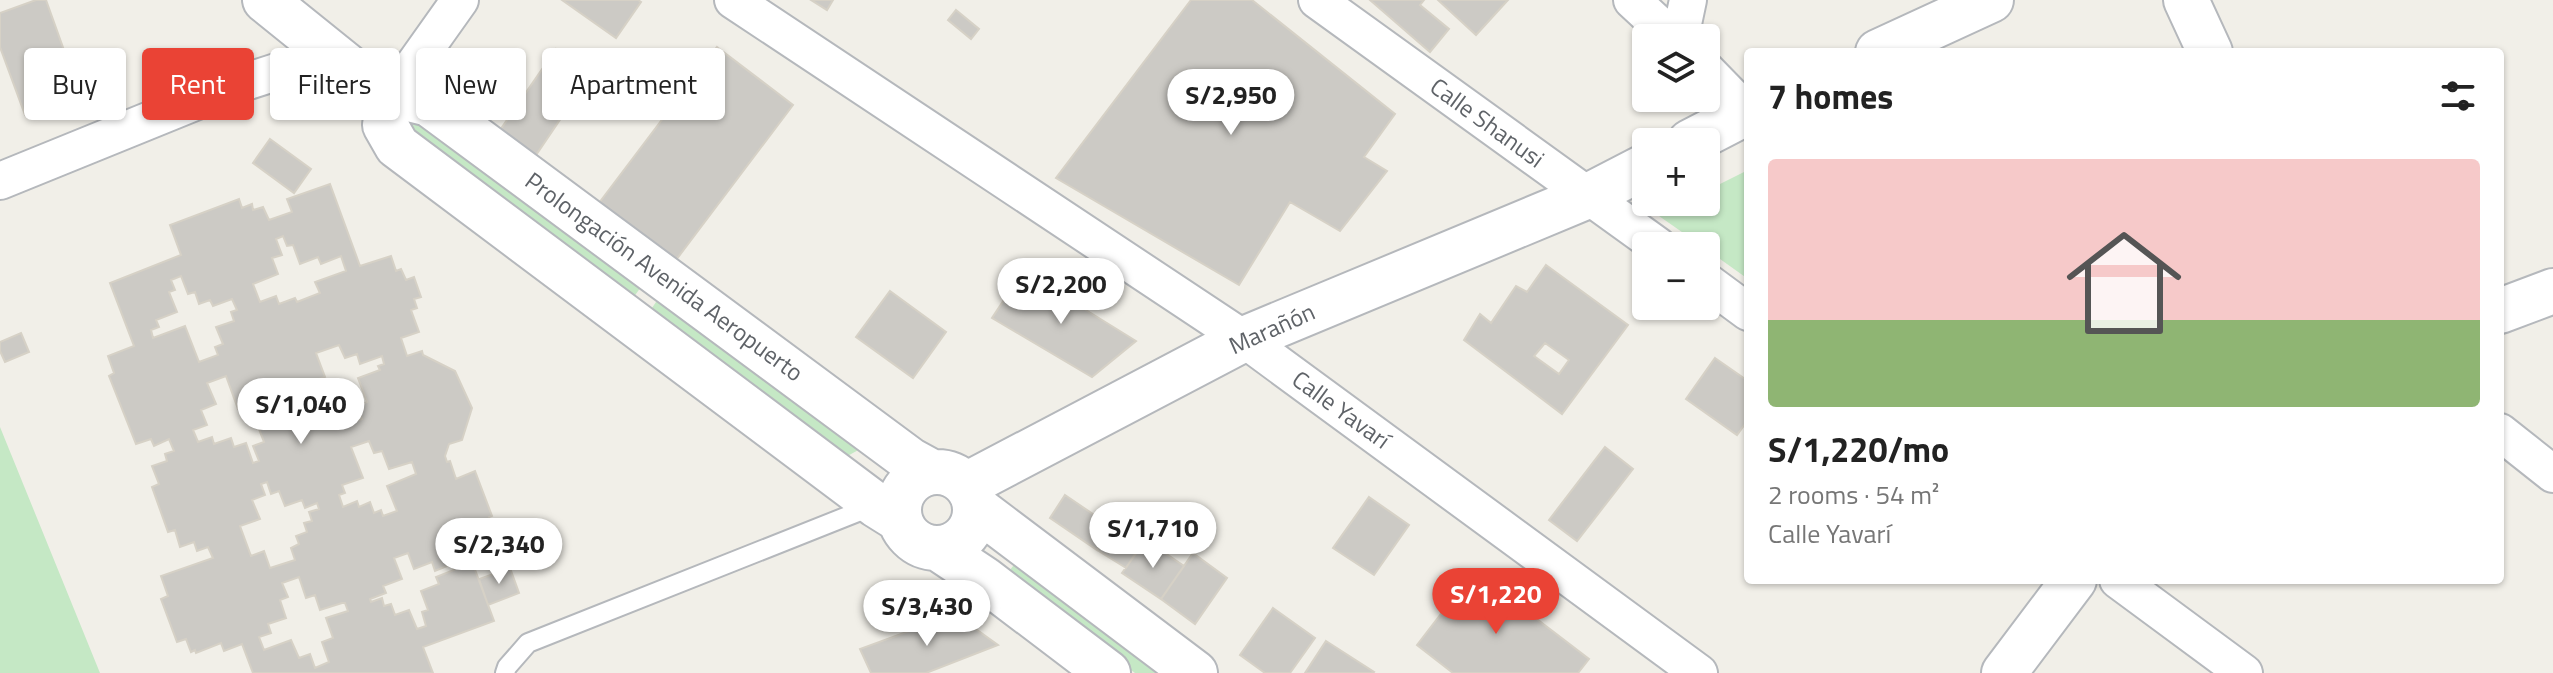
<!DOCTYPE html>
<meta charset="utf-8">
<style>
:root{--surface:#fff;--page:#f2f2f2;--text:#222;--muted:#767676;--line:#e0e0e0;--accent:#ea4335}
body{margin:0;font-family:"Titillium Web",sans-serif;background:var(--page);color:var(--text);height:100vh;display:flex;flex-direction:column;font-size:30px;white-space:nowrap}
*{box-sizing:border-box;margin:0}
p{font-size:26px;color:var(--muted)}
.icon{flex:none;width:44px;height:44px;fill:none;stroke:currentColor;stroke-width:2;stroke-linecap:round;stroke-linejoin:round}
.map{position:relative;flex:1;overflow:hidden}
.details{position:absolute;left:1744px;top:48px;width:760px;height:536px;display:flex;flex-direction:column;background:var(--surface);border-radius:8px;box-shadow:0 2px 6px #0004}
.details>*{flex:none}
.hud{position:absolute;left:24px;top:48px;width:760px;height:72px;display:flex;gap:16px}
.fabs{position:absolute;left:1632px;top:24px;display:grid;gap:16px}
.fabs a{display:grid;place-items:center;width:88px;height:88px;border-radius:8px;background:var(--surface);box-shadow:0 2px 6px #0004;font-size:40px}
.price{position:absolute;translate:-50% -68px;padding:0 18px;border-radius:28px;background:#fff;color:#222;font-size:26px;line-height:52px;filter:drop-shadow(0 2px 4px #0008)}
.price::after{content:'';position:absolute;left:50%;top:48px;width:24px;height:18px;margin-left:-12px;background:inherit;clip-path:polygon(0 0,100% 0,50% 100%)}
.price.current{background:var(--accent);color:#fff}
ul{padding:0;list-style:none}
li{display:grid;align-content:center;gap:16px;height:424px;padding:0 24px}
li+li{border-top:2px solid var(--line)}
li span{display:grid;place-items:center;height:248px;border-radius:8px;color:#555}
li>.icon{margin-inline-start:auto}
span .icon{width:144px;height:144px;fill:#fffc;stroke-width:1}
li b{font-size:34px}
h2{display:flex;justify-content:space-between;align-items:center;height:96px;padding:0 24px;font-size:34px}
.chip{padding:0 28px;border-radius:8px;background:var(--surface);box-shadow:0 2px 6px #0004;font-size:28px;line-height:72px}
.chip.current{background:var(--accent);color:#fff}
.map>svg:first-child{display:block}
</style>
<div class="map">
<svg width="2553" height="673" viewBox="0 0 2553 673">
<rect width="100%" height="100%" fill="#f1efe8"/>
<path fill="#c5e8c5" d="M419 119 643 284 631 301 411 138 408 127 412 120Z
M1748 170V279L1706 249V246H1702L1659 216 1686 202H1706V191Z
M660 296 862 448 842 459 648 314Z
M0 427 100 673H0Z
M1017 561 1165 673H1135L1006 575Z"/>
<path fill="#cccac5" stroke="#d6d1c6" stroke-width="2" fill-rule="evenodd" d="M36 0H46L80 95 25 115 0 47V13Z
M562 0H638L641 2 616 38Z
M811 0H833L827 10Z
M1191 0H1252L1395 114 1364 157 1387 171 1340 231 1290 202 1239 285 1056 178Z
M1370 0H1424L1420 5 1449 29 1430 52Z
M1438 0H1508L1476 35Z
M956 10 979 29 971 39 948 20Z
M717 47 793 105 676 260 599 203Z
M556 49 591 74 534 158 498 133Z
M270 139 311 169 294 193 253 163Z
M330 184 360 266 391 256 396 271 401 269 406 280 414 277 421 297 414 299 417 308 411 310 419 332 401 338 407 356 422 351 423 355 455 371 472 408 462 440 449 444 445 456 447 462 450 461 456 479 475 471 492 516 489 517 497 537 467 548 494 621 423 647 433 673H253L242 644 224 651 221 643 196 653 195 650 191 652 186 639 177 642 161 599 168 596 161 576 213 558 208 547 197 551 194 542 180 547 175 530 168 532 152 487 159 484 152 466 167 461 165 454 174 451 169 439 154 446 151 439 136 444 109 376 114 373 108 356 134 346 110 283 181 255 170 225 239 199 242 208 252 204 253 210 263 207 269 220 292 212 287 199ZM283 236 287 246 293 245 300 264 318 257 321 264 341 256 346 271 315 282 320 293 297 302 295 298 279 304 276 296 260 302 253 284 278 274 272 258 282 255 276 239ZM181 276 188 294 195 292 199 304 210 300 213 306 232 299 237 310 231 312 234 321 216 327 223 344 215 347 218 355 199 362 185 326 153 338 151 330 159 327 156 320 177 312 169 292 175 290 171 280ZM339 345 345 358 357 354 360 364 382 356 384 364 378 366 380 370 358 378 367 402 357 406 362 419 343 425 338 411 331 413 325 399 318 401 316 396 303 401 300 392 306 390 304 384 325 377 316 353ZM226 376 238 409 263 400 265 405 278 400 282 409 270 413 272 419 257 424 264 442 253 446 259 461 253 463 246 443 234 447 231 438 214 444 212 437 198 442 193 430 207 425 201 410 216 404 207 383ZM369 441 374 453 382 451 389 469 412 462 416 474 387 486 397 511 383 516 381 510 374 513 370 502 359 507 357 501 343 507 339 495 345 493 342 485 363 478 351 447ZM267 482 271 494 279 491 285 506 302 500 305 508 317 503 319 509 309 512 312 521 304 523 307 532 296 536 299 544 291 548 295 560 270 568 264 551 251 556 240 526 260 519 252 500 265 495 261 484ZM408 553 414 569 432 562 435 571 452 564 454 570 436 577 439 584 421 591 428 610 422 612 426 626 417 629 409 610 395 615 391 604 384 606 382 598 371 602 370 599 386 593 383 586 402 579 394 558ZM299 577 306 598 315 595 320 610 342 603H345L348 611 326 618 333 638 322 642 329 662 315 668 310 654 299 658 291 640 264 650 259 637 271 633 268 624 286 618 280 600 288 597 282 583Z
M1546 265 1628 325 1562 414 1464 340 1480 314 1491 323 1516 286 1527 292ZM1545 343 1569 360 1559 374 1534 356Z
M1023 271 1136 341 1092 377 992 318Z
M890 291 946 332 913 378 856 337Z
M21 333 29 352 5 362 0 351V342Z
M1715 358 1748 381V420L1737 435 1686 399Z
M1605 447 1633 469 1577 541 1549 520Z
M1065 495 1112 527 1097 550 1050 518Z
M1369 497 1409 525 1374 575 1333 548Z
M1119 516 1147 535 1126 568 1097 550Z
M1146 540 1184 566 1161 599 1122 573Z
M1193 553 1227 578 1195 624 1161 599Z
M510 568 519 593 488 605 479 579Z
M1474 571 1589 659 1578 673H1453L1417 645Z
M1273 608 1315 638 1290 673H1265L1240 655Z
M955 614 998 645 926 673H871L860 649Z
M1326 641 1374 672 1373 673H1305Z"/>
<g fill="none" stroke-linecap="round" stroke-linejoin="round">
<g stroke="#b5b8bc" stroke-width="22">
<path id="service" d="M505 673 507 667 528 643 873 506"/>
</g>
<g stroke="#b5b8bc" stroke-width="40">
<path id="minor" d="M733 0 1244 339 1699 673
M1317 0 1658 246
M1632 0 1673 38
M1680 38 1688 0
M1706 70 1747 112
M389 100 460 0
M0 181 239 84 332 54
M1706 281 1748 312
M2500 432 2553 474
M2118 580 2244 673"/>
</g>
<g stroke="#b5b8bc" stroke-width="48">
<path id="tertiary" d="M265 0 389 100 409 99 429 104 910 460 932 472
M2186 0 2210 52
M1878 52 1991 0
M389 100 385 125 397 146 876 505 900 520
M1690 142 1748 112
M2500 311 2553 291
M899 510a38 38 0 1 1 76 0a38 38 0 1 1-76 0Z
M966 485 1244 339 1588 196 1646 166
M975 507 1195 673
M939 549 984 579 1108 673
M2004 673 2074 580"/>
</g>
<use href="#service" stroke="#fff" stroke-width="18"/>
<use href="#minor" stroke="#fff" stroke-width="36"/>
<use href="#tertiary" stroke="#fff" stroke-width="44"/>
</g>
<g text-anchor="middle" stroke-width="8" stroke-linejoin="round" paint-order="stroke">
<g font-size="24" fill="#5f6368" stroke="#fff">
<text transform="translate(1487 123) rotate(36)" y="8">Calle Shanusi</text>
<text transform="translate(664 277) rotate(36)" y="8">Prolongación Avenida Aeropuerto</text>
<text transform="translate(1272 329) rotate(-24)" y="8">Marañón</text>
<text transform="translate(1341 410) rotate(36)" y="8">Calle Yavarí</text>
</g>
</g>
</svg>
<div class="fabs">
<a><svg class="icon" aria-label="layers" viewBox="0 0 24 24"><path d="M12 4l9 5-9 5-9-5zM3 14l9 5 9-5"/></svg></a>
<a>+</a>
<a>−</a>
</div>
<b class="price" style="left:1231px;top:137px">S/2,950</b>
<b class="price" style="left:1061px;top:326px">S/2,200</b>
<b class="price" style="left:301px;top:446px">S/1,040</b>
<b class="price" style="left:1153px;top:570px">S/1,710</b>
<b class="price" style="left:499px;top:586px">S/2,340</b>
<b class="price current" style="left:1496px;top:636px">S/1,220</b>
<b class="price" style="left:927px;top:648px">S/3,430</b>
<div class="hud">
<a class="chip">Buy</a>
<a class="chip current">Rent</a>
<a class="chip">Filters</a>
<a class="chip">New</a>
<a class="chip">Apartment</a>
</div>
<section class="details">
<h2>7 homes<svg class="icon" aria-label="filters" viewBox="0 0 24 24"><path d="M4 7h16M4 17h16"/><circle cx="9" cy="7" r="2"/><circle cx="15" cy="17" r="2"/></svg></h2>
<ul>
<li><span style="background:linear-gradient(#f6c9c9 65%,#8fb573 0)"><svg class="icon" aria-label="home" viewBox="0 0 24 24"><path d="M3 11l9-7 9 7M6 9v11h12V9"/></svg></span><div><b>S/1,220/mo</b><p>2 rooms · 54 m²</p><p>Calle Yavarí</p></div></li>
</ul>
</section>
</div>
